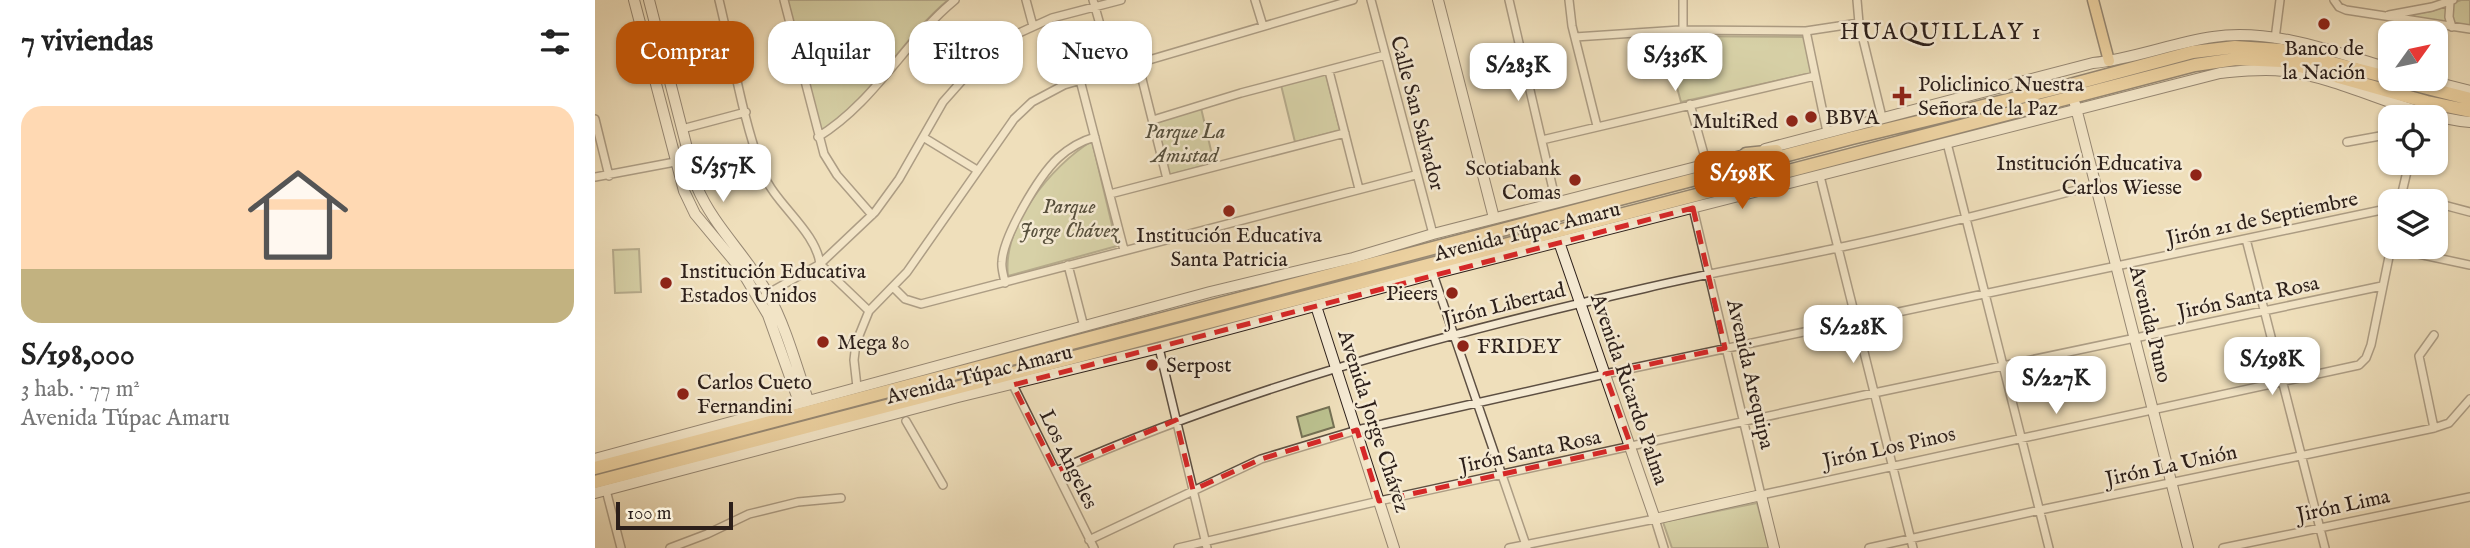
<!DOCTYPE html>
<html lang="es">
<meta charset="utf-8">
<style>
:root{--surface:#fff;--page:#f6f6f6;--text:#222;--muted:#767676;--accent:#b45309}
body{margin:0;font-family:"IM FELL English",serif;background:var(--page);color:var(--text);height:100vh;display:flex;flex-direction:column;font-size:26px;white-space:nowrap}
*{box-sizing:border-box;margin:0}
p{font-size:23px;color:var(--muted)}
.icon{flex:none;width:38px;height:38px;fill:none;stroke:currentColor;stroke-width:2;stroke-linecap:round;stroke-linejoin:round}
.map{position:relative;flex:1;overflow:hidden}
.details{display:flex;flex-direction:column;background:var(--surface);width:595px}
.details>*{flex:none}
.top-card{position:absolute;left:21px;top:21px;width:665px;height:63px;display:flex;gap:14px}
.needle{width:46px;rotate:57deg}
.buttons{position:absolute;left:1783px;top:21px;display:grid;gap:14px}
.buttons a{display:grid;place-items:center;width:70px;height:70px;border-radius:14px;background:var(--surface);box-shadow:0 2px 5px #0004;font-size:35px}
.scale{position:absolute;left:21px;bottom:18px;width:117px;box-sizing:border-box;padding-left:7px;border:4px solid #2c1f1a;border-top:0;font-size:19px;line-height:24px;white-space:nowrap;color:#2c1f1a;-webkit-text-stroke:5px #f5ead3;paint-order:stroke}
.price{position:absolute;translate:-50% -60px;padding:0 16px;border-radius:14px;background:#fff;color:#222;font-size:23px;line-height:46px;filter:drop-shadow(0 2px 4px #0008)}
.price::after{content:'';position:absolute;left:50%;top:42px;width:21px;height:16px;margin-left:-10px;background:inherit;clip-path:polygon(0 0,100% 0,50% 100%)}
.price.on{background:var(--accent);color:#fff}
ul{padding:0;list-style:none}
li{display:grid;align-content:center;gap:14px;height:371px;padding:0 21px}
li span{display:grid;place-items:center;height:217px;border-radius:21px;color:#555}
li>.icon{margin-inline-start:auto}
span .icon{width:126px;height:126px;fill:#fffc;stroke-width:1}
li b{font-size:30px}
h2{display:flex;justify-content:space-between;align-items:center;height:84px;padding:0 21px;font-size:30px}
.chip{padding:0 24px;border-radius:21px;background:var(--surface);box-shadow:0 2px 5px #0004;font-size:24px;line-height:63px}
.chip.on{background:var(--accent);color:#fff}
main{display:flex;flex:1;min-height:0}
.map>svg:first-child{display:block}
</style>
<main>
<section class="details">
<h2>7 viviendas<svg class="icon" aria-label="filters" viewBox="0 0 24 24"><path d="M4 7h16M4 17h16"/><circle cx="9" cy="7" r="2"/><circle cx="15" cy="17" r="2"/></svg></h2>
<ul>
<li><span style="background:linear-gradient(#ffd9b3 75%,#c2b280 0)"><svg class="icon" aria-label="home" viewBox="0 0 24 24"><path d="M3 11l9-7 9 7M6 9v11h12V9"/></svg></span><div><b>S/198,000</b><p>3 hab. · 77 m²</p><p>Avenida Túpac Amaru</p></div></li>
</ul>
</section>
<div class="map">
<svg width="1875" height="548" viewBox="0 0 1875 548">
<rect width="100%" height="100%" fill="#efdfbb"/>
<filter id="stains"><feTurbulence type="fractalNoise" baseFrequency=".00286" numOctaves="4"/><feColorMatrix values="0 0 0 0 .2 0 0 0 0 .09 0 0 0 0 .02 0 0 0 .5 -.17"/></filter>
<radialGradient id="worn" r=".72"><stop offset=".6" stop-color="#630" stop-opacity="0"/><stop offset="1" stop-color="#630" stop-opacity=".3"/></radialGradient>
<path fill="#bbc18f" stroke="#747054" stroke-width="2" d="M192 0H353C306 39 278 98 226 131Z
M1866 0H1875V26L1807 16 1837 11Z
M1068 36 1210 37 1216 73 1086 102Z
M731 74 745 130 700 142 686 85Z
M606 108 619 163 574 175 561 122Z
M497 141 522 246 413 276C407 226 456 166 497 141Z
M44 249 46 292 20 293 18 250Z
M734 407 739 427 707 437 702 417Z
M1162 503 1174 548H1077L1068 522Z"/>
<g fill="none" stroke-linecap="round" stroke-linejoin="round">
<g stroke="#5d4f42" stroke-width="10">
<path id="street" d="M124 0C138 57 147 118 168 173 180 204 221 231 225 264L274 311
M189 0 229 154 242 175 277 215
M431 0 438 26
M498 0 518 70
M660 0 668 26
M776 0 838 234
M914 0 961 202
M974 0 977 26 1002 126
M1088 0V30
M1262 0 1264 23 1287 117
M1739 0 1744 7 1751 10 1875 29
M1855 2 1854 17 1857 27
M1794 15 1837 7 1858 0
M1211 31 1232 132
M980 37 1085 30 1211 31 1264 23
M1680 39 1685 0
M543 63 572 179
M734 71 764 189
M485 80 529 250
M1095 104 1112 165
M0 119 14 176
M558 120 646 93 790 55
M87 129 151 112
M223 137C280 102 309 42 360 0
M328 137 382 170
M947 140 1220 76
M1752 142 1796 134
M1352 143 1454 548
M1225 176 1318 548
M0 177 80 162
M1807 193 1836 201
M515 194 750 133
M1805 201 1814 163
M1841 203 1875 212
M1098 208 1166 495 1764 365 1771 358 1776 345 1796 247
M1651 239 1730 548
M1795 248 1875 265
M473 265 489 327
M838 274 932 548
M410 283C409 276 406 268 407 262 408 236 444 176 463 158 474 148 486 141 500 137
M298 287 310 299 326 304 820 175
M170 295 225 264 280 212 304 179 348 102 387 58 424 33 457 18 526 0
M564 348 612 548
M418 385 499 548
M262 387 259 360 261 343 274 311 312 272 419 119 437 102 469 85 758 0
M311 421 348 485
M1839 428 1824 356 1839 335
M461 471C651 387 849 334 1051 288 1114 273 1179 262 1242 248 1329 230 1415 207 1501 185
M11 490 26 548
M494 540 666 459 762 430 1010 374 1796 208
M75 548 112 534 154 514 203 502 246 498
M583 548 784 501 1279 393 1787 286
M914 548 1060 519 1069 548
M1274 548 1445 510 1839 428 1854 423 1875 399
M1628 548 1875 497"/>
</g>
<g stroke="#2c1f1a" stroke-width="12">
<path id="secondary" d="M39 0 89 191 100 214 145 268 173 315 204 402
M54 0 102 187C119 227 152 256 173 294 191 327 201 365 213 400
M843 0 899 218
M1828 79 1875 91
M1480 104 1593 548
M1170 149 1498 63C1538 59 1577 43 1618 37 1677 28 1740 52 1796 69
M964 242 1060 519 1166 495 1179 548
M721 306 799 548
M0 459 615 292 758 258 838 234 1156 153
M0 493 363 397 564 348 838 274 1625 73C1645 71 1668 68 1689 71 1753 79 1810 116 1875 122"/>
</g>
<g stroke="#2c1f1a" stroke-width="13">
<path id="primary" d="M1498 0 1514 61"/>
</g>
<g stroke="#2c1f1a" stroke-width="15">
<path id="highway" d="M1797 79 1875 99
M1151 154 1181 151
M0 468 1257 138 1475 85 1598 52 1640 47 1686 50 1796 78
M0 482 1600 65 1641 59 1687 61 1832 102 1875 111"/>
</g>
<use href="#street" stroke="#f5ead3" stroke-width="7"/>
<use href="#secondary" stroke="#f5ead3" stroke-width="10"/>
<use href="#primary" stroke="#e8c07e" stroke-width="10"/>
<use href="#highway" stroke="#e8c07e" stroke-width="12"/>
</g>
<path d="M0 0H1875V548H0ZM1098 208 1130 348 1010 374 1036 446 784 501 762 430 666 459 598 490 581 420 461 471 418 385Z" fill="#efdfbb" fill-opacity=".55" fill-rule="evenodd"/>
<path fill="none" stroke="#d62828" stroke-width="5" stroke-dasharray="14 9" stroke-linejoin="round" d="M1098 208 1130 348 1010 374 1036 446 784 501 762 430 666 459 598 490 581 420 461 471 418 385Z"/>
<g fill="#8f2418" stroke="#f5ead3" stroke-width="2.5">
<circle cx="1729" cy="24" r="7"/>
<path d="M1303.5 85.5h7v7h7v7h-7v7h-7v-7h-7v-7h7z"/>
<circle cx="1216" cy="117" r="7"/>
<circle cx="1197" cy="121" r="7"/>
<circle cx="1601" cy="175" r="7"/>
<circle cx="980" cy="180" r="7"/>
<circle cx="634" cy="211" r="7"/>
<circle cx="71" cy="283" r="7"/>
<circle cx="857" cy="293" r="7"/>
<circle cx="228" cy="342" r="7"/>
<circle cx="868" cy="346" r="7"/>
<circle cx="557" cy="365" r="7"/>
<circle cx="88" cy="394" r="7"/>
</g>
<g text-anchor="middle" stroke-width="5" stroke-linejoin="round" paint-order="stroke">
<g font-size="21" fill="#2c1f1a" stroke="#f5ead3" text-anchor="start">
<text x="1729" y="55" text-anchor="middle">Banco de<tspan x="1729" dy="24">la Nación</tspan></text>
<text x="1323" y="91">Policlinico Nuestra<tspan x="1323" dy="24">Señora de la Paz</tspan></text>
<text x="1230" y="124">BBVA</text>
<text x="1183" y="128" text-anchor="end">MultiRed</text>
<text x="1587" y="170" text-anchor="end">Institución Educativa<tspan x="1587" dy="24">Carlos Wiesse</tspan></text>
<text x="966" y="175" text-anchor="end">Scotiabank<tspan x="966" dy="24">Comas</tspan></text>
<text x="634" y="242" text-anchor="middle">Institución Educativa<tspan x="634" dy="24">Santa Patricia</tspan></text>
<text x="85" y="278">Institución Educativa<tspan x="85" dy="24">Estados Unidos</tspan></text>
<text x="843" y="300" text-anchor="end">Pieers</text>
<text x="242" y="349">Mega 80</text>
<text x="882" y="353">FRIDEY</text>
<text x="571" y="372">Serpost</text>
<text x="102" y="389">Carlos Cueto<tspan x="102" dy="24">Fernandini</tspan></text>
</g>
<g font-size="21" fill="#2c1f1a" stroke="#f5ead3">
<text transform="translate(823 113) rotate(75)" y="7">Calle San Salvador</text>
<text transform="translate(1667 218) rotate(-12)" y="7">Jirón 21 de Septiembre</text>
<text transform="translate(932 231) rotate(-14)" y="7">Avenida Túpac Amaru</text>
<text transform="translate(1653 297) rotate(-12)" y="7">Jirón Santa Rosa</text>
<text transform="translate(909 304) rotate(-14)" y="7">Jirón Libertad</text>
<text transform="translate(1556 324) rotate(76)" y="7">Avenida Puno</text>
<text transform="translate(384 374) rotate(-14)" y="7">Avenida Túpac Amaru</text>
<text transform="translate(1156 374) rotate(77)" y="7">Avenida Arequipa</text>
<text transform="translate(1035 389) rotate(71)" y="7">Avenida Ricardo Palma</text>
<text transform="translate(779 421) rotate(72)" y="7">Avenida Jorge Chávez</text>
<text transform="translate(1294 447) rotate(-12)" y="7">Jirón Los Pinos</text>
<text transform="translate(935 451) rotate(-12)" y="7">Jirón Santa Rosa</text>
<text transform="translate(474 459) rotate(64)" y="7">Los Angeles</text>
<text transform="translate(1576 465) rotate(-12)" y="7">Jirón La Unión</text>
<text transform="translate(1748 505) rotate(-12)" y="7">Jirón Lima</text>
</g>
<g font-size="21" font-style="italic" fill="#57503d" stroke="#f5ead3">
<text x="590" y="138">Parque La<tspan x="590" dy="24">Amistad</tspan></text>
<text x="474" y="213">Parque<tspan x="474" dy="24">Jorge Chávez</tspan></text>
</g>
<g font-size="23" letter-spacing="2" fill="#2c1f1a" stroke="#f5ead3">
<text x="1346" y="39">HUAQUILLAY 1</text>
</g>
</g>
<rect width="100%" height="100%" filter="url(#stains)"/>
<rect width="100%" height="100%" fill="url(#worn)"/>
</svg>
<div class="buttons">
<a><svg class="needle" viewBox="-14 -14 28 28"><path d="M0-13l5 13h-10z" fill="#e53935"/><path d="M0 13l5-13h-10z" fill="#767676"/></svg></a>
<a><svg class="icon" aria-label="locate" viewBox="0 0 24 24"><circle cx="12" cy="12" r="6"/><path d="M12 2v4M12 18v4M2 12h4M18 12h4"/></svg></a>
<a><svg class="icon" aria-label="layers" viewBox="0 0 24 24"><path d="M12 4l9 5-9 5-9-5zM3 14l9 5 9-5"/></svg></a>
</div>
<div class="scale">100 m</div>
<b class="price" style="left:1080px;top:93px">S/336K</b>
<b class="price" style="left:923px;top:103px">S/283K</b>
<b class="price" style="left:128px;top:204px">S/357K</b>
<b class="price on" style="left:1147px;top:211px">S/198K</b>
<b class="price" style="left:1258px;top:365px">S/228K</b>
<b class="price" style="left:1677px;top:397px">S/198K</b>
<b class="price" style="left:1461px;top:416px">S/227K</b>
<div class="top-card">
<a class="chip on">Comprar</a>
<a class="chip">Alquilar</a>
<a class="chip">Filtros</a>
<a class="chip">Nuevo</a>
</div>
</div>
</main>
